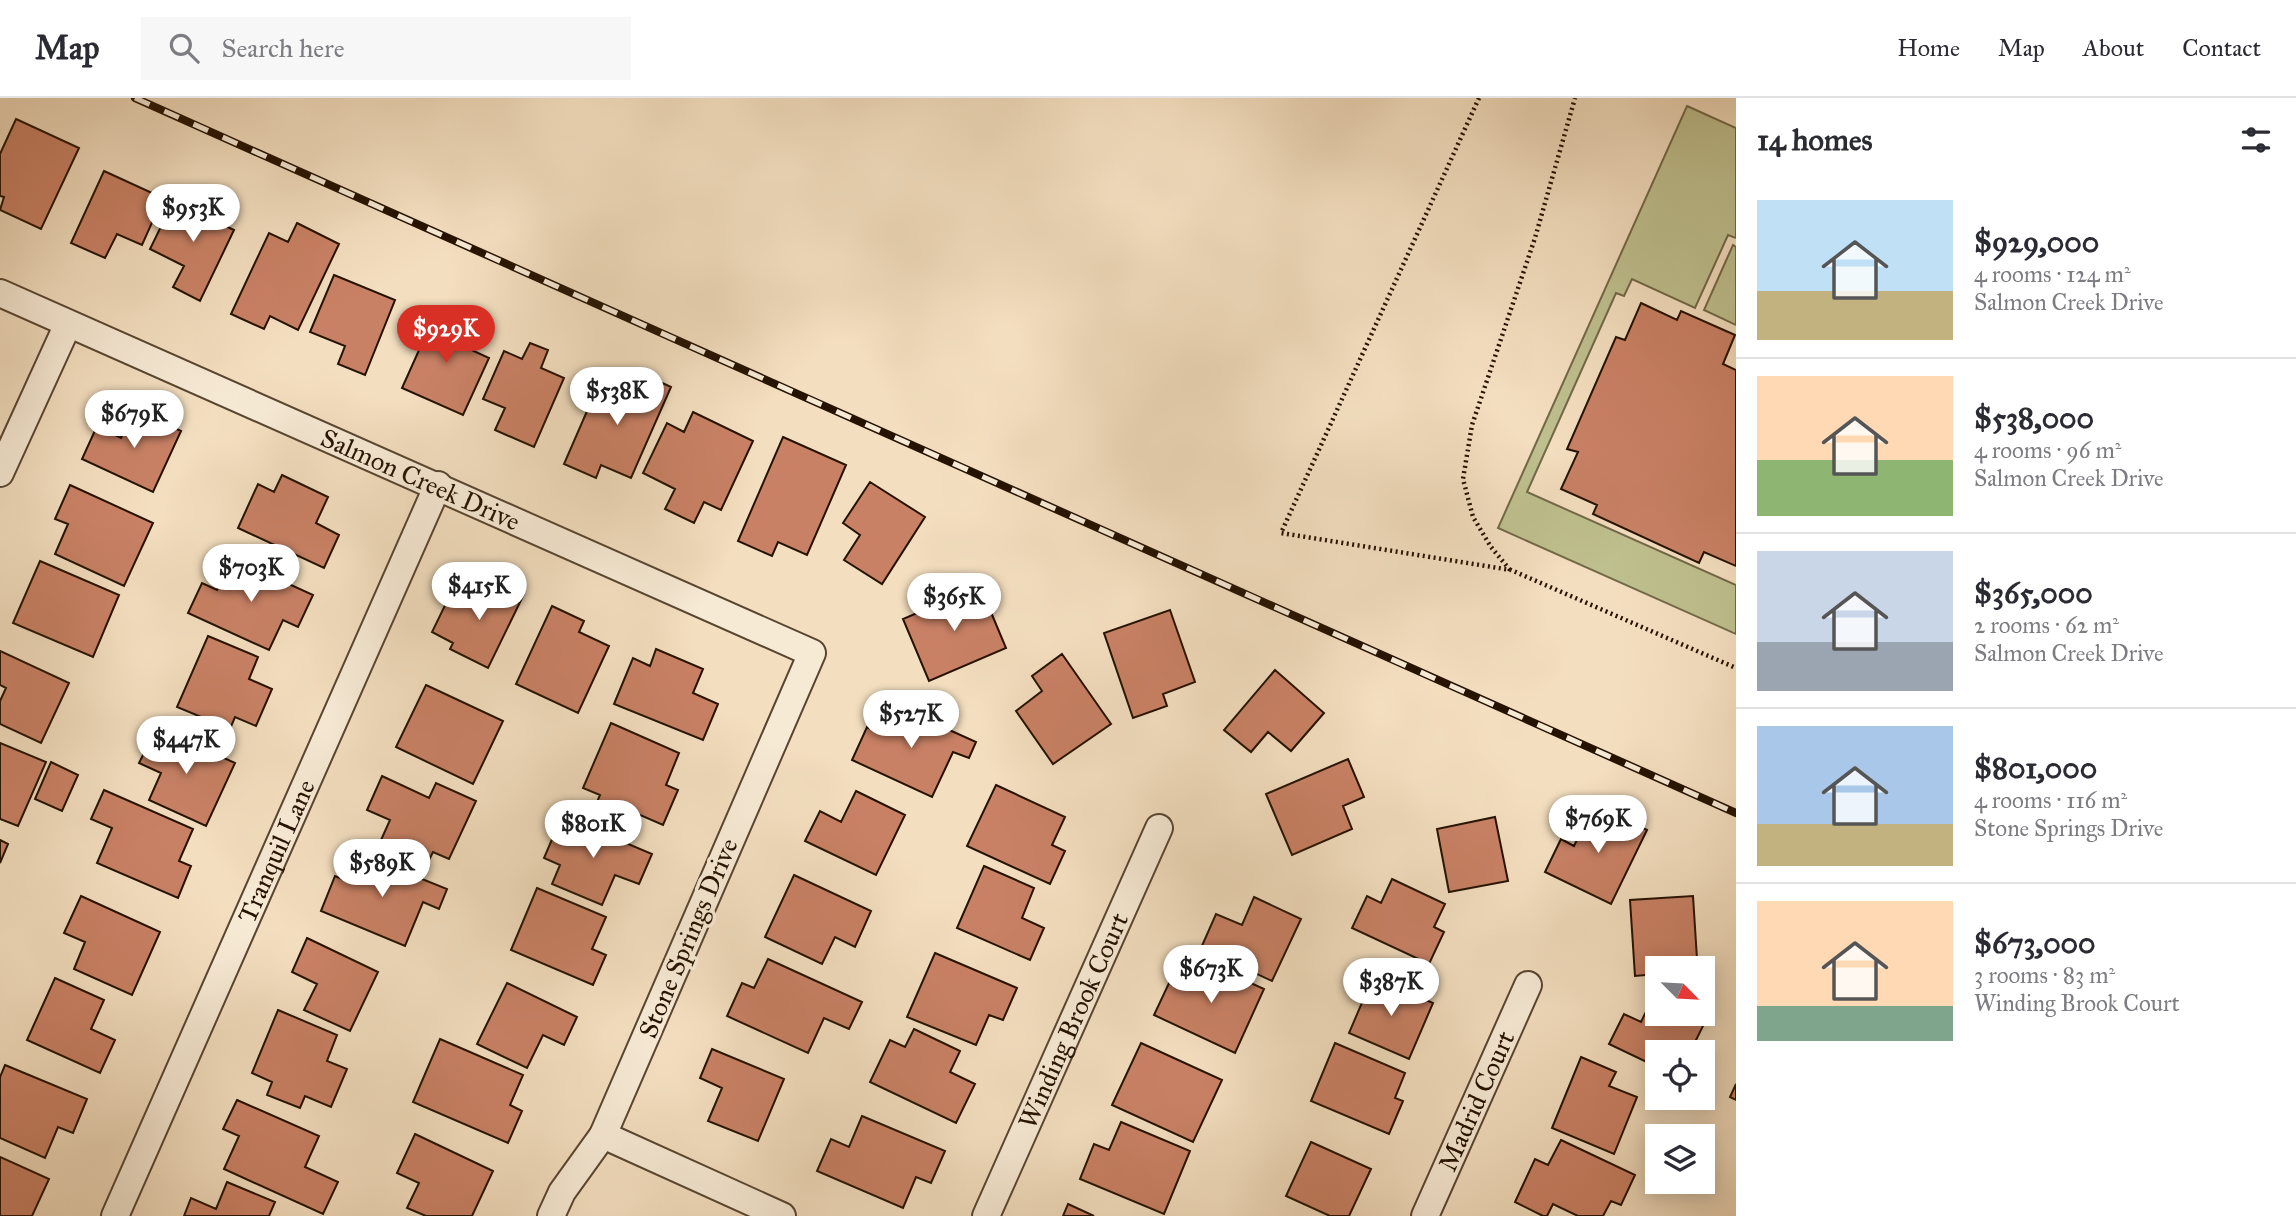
<!DOCTYPE html>
<meta charset="utf-8">
<style>
:root{--surface:#fff;--page:#f7f7f7;--text:#2b2b33;--muted:#7c7c81;--line:#e1e1e2;--accent:#d93025}
body{margin:0;font-family:"IM FELL Great Primer",serif;background:var(--page);color:var(--text);height:100vh;display:flex;flex-direction:column;font-size:26px;white-space:nowrap}
*{box-sizing:border-box;margin:0}
p{font-size:23px;color:var(--muted)}
.icon{flex:none;width:38px;height:38px;fill:none;stroke:currentColor;stroke-width:2;stroke-linecap:round;stroke-linejoin:round}
.map{position:relative;flex:1;overflow:hidden}
.panel{display:flex;flex-direction:column;background:var(--surface);width:560px}
.panel>*{flex:none}
.needle{width:46px;rotate:114deg}
.controls{position:absolute;left:1645px;top:858px;display:grid;gap:14px}
.controls a{display:grid;place-items:center;width:70px;height:70px;border-radius:0px;background:var(--surface);box-shadow:0 4px 18px #0003;font-size:35px}
.price{position:absolute;translate:-50% -60px;padding:0 16px;border-radius:24px;background:#fff;color:#222;font-size:23px;line-height:46px;filter:drop-shadow(0 2px 4px #0008)}
.price::after{content:'';position:absolute;left:50%;top:42px;width:21px;height:16px;margin-left:-10px;background:inherit;clip-path:polygon(0 0,100% 0,50% 100%)}
.price.selected{background:var(--accent);color:#fff}
ul{padding:0;list-style:none}
li{display:flex;align-items:center;gap:21px;height:175px;padding:0 21px}
li+li{border-top:2px solid var(--line)}
li span{display:grid;place-items:center;flex:none;width:196px;height:140px;border-radius:0px;color:#555}
li>.icon{margin-inline-start:auto}
span .icon{width:84px;height:84px;fill:#fffc;stroke-width:1}
li b{font-size:30px}
h2{display:flex;justify-content:space-between;align-items:center;height:84px;padding:0 21px;font-size:30px}
header{display:flex;align-items:center;gap:42px;box-sizing:border-box;height:98px;padding:0 35px;background:var(--surface);border-bottom:2px solid var(--line)}
header strong{font-size:33px}
nav{display:flex;gap:38px;margin-inline-start:auto;font-size:24px}
.search{width:490px;height:63px;background:var(--page);display:flex;align-items:center;gap:18px;box-sizing:border-box;padding:0 24px;border-radius:0px;color:var(--muted);font-size:26px}
main{display:flex;flex:1;min-height:0}
.map>svg:first-child{display:block}
</style>
<header>
<strong>Map</strong>
<div class="search"><svg class="icon" aria-label="search" viewBox="0 0 24 24"><circle cx="10" cy="10" r="6"/><path d="M15 15l6 6"/></svg>Search here</div>
<nav><a>Home</a><a>Map</a><a>About</a><a>Contact</a></nav>
</header>
<main>
<div class="map">
<svg width="1736" height="1118" viewBox="0 0 1736 1118">
<rect width="100%" height="100%" fill="#f3debf"/>
<filter id="stains"><feTurbulence type="fractalNoise" baseFrequency=".00286" numOctaves="4"/><feColorMatrix values="0 0 0 0 .2 0 0 0 0 .09 0 0 0 0 .02 0 0 0 .5 -.17"/></filter>
<radialGradient id="worn" r=".72"><stop offset=".6" stop-color="#630" stop-opacity="0"/><stop offset="1" stop-color="#630" stop-opacity=".3"/></radialGradient>
<path fill="#bfc08f" stroke="#726948" stroke-width="2" d="M1687 8 1736 30V140L1728 137 1695 210 1632 181 1624 198 1616 195 1527 394 1736 487V536L1498 430Z
M1733 147 1736 149V227L1704 212Z"/>
<path fill="#c98165" stroke="#251200" stroke-width="2" d="M16 21 79 50 41 131 0 112 4 99 0 98V56Z
M104 73 163 100 142 147 117 136 105 160 71 145Z
M198 99 222 110 215 123 234 132 200 203 173 189 184 168 150 151 173 104 191 113Z
M297 125 339 146 298 232 270 218 264 231 231 216 269 135 288 144Z
M334 177 395 202 365 277 338 266 345 248 310 234Z
M1641 205 1677 222 1681 213 1735 237 1723 266 1736 272V468L1704 454 1699 465 1593 416 1597 407 1561 391 1578 354 1567 351 1616 239 1625 242Z
M437 212 474 229 465 249 489 260 463 317 402 290Z
M530 245 548 252 541 270 564 280 534 349 495 332 505 310 483 301 504 253 522 261Z
M641 275 671 289 631 380 601 367 596 380 564 366 591 304 577 298 580 289 594 295 599 282 631 297Z
M134 311 181 333 153 394 82 361 97 328 121 340Z
M693 314 753 343 721 412 704 404 694 425 665 411 675 391 643 375 667 325 684 334Z
M783 339 846 367 807 457 778 444 772 458 738 443Z
M282 377 328 399 316 425 339 437 324 470 238 430 258 386 274 394Z
M870 384 925 419 882 486 844 462 860 437 843 425Z
M70 387 153 425 124 488 55 456 68 426 55 421Z
M232 460 313 497 298 529 283 522 269 552 188 515 202 485 217 492Z
M40 463 119 497 93 559 13 525Z
M490 480 524 496 488 570 450 551 453 545 432 534 452 493 478 506Z
M980 488 1006 550 929 583 903 521Z
M552 508 584 523 579 534 609 548 578 615 516 586Z
M1170 512 1195 584 1163 596 1167 608 1133 620 1104 535Z
M208 538 258 559 249 581 272 591 256 628 235 619 230 631 177 609Z
M656 551 703 571 693 595 718 606 703 642 614 606 633 560 650 568Z
M0 553 69 585 41 645 0 626V603L6 590 0 587Z
M1062 556 1111 626 1053 666 1016 613 1042 593 1032 578Z
M1275 572 1324 615 1291 653 1268 634 1251 654 1224 632Z
M426 587 503 623 473 686 396 649Z
M892 606 976 644 969 660 953 654 932 699 852 662 867 629 879 635Z
M611 625 679 655 666 687 678 692 663 727 615 706 611 718 594 711 600 697 583 690Z
M157 629 235 665 206 728 149 702 161 675 139 665Z
M0 645 46 664 18 728 0 721Z
M1348 661 1364 699 1343 708 1352 731 1292 757 1266 696Z
M51 664 78 677 62 713 35 701Z
M382 678 429 700 436 685 476 703 449 761 433 754 424 772 377 751 390 722 367 712Z
M996 687 1065 719 1052 747 1065 753 1050 786 967 748Z
M104 692 193 731 179 763 191 768 178 800 97 765 112 730 91 721Z
M856 693 905 717 876 777 805 743 820 713 841 724Z
M1594 706 1647 732 1611 806 1545 774 1561 741 1574 748Z
M562 718 652 756 639 786 615 777 602 807 552 786 560 767 544 760Z
M1495 719 1508 783 1449 794 1437 731Z
M0 742 8 746 0 765Z
M360 756 447 791 439 811 423 804 405 848 321 813 335 778 349 784Z
M984 768 1034 790 1022 820 1044 830 1030 862 957 830Z
M794 777 871 813 855 849 835 839 822 866 765 839Z
M1392 781 1445 806 1434 829 1444 834 1429 866 1352 830 1367 798 1381 805Z
M537 790 606 819 592 851 606 857 593 887 511 852Z
M81 798 160 834 132 897 74 871 85 844 64 835Z
M1693 798 1697 861 1668 863V870H1657V876L1635 878 1630 802Z
M1254 799 1301 821 1272 883 1201 850 1216 816 1242 827Z
M307 840 378 874 350 933 304 912 317 886 292 874Z
M935 855 1017 890 1003 922 989 917 976 947 907 919Z
M1196 860 1264 891 1235 955 1154 917 1169 885 1181 891Z
M768 861 862 904 849 931 824 920 808 955 727 918 742 885 754 890Z
M1373 879 1433 905 1409 961 1349 935Z
M55 880 104 902 91 931 115 942 100 975 27 942Z
M507 885 577 919 564 947 543 937 527 970 477 946Z
M1653 899 1657 901V915H1687L1705 924 1695 944 1707 949 1703 958V954H1657V969L1609 946 1624 916 1641 924Z
M278 912 337 937 327 963 347 971 331 1009 305 998 300 1010 267 997 272 984 252 975Z
M914 931 960 953 950 974 975 986 956 1025 870 984 890 942 905 949Z
M440 941 523 977 510 1007 522 1013 508 1045 413 1004Z
M1141 945 1222 982 1193 1044 1112 1007Z
M1335 945 1405 975 1395 1000 1403 1003 1389 1036 1311 1003Z
M712 951 784 981 758 1043 708 1023 722 990 700 980Z
M1581 959 1616 974 1609 988 1637 999 1614 1056 1552 1030Z
M5 967 87 1001 73 1035 58 1029 45 1060 0 1040V979Z
M1736 986V1002L1730 999Z
M237 1002 319 1038 305 1069 338 1084 323 1116 224 1071 239 1038 223 1031Z
M862 1018 945 1053 931 1085 916 1079 903 1110 817 1073 831 1041 849 1049Z
M1121 1024 1190 1053 1164 1116 1080 1081 1094 1046 1109 1052Z
M415 1036 493 1073 472 1118H426L407 1110 419 1085 397 1075Z
M1561 1042 1635 1077 1621 1107 1611 1103 1603 1118H1578L1553 1106 1547 1118H1543L1515 1104 1535 1061 1548 1067Z
M1311 1044 1371 1071 1349 1118H1330L1286 1098Z
M0 1059 49 1081 32 1118H0Z
M227 1084 275 1104 269 1118H184L191 1100 216 1111Z
M1068 1106 1094 1118H1063Z"/>
<g fill="none" stroke-linecap="round" stroke-linejoin="round">
<g stroke="#584530" stroke-width="30">
<g id="street">
<path id="s1" d="M0 195 812 555 603 1037 562 1094 551 1118"/>
<path d="M0 375 68 226"/>
<path d="M603 1037 782 1118"/>
<path id="s2" d="M115 1118 438 387"/>
<path id="s3" d="M986 1118 1159 730"/>
<path id="s4" d="M1425 1118 1528 887"/>
</g>
</g>
<path stroke="#251200" stroke-width="4.5" stroke-dasharray="2 3.5" stroke-linecap="butt" d="M1479 0 1281 435 1511 472 1736 570
M1510 472 1491 449 1473 419 1463 381 1472 327 1535 140 1575 0"/>
<use href="#street" stroke="#f7ead5" stroke-width="26"/>
<g stroke="#251200" stroke-width="8">
<path id="rail" d="M135 0 1736 715"/>
</g>
<use href="#rail" stroke="#f7ead5" stroke-width="5" stroke-dasharray="16" stroke-linecap="butt"/>
</g>
<g text-anchor="middle" stroke-width="7" stroke-linejoin="round" paint-order="stroke">
<g font-size="26" fill="#251200" stroke="#f7ead5">
<text dy="9" stroke="none"><textPath href="#s1" startOffset="460">Salmon Creek Drive</textPath></text>
<text dy="9" stroke="none"><textPath href="#s2" startOffset="399">Tranquil Lane</textPath></text>
<text transform="translate(688 840) rotate(-67)" y="9">Stone Springs Drive</text>
<text dy="9" stroke="none"><textPath href="#s3" startOffset="214">Winding Brook Court</textPath></text>
<text dy="9" stroke="none"><textPath href="#s4" startOffset="126">Madrid Court</textPath></text>
</g>
</g>
<rect width="100%" height="100%" filter="url(#stains)"/>
<rect width="100%" height="100%" fill="url(#worn)"/>
</svg>
<div class="controls">
<a><svg class="needle" viewBox="-14 -14 28 28"><path d="M0-13l5 13h-10z" fill="#e53935"/><path d="M0 13l5-13h-10z" fill="#7c7c81"/></svg></a>
<a><svg class="icon" aria-label="locate" viewBox="0 0 24 24"><circle cx="12" cy="12" r="6"/><path d="M12 2v4M12 18v4M2 12h4M18 12h4"/></svg></a>
<a><svg class="icon" aria-label="layers" viewBox="0 0 24 24"><path d="M12 4l9 5-9 5-9-5zM3 14l9 5 9-5"/></svg></a>
</div>
<b class="price" style="left:193px;top:146px">$953K</b>
<b class="price selected" style="left:446px;top:267px">$929K</b>
<b class="price" style="left:617px;top:329px">$538K</b>
<b class="price" style="left:134px;top:352px">$679K</b>
<b class="price" style="left:251px;top:506px">$703K</b>
<b class="price" style="left:479px;top:524px">$415K</b>
<b class="price" style="left:954px;top:535px">$365K</b>
<b class="price" style="left:911px;top:652px">$527K</b>
<b class="price" style="left:186px;top:678px">$447K</b>
<b class="price" style="left:1598px;top:757px">$769K</b>
<b class="price" style="left:593px;top:762px">$801K</b>
<b class="price" style="left:382px;top:801px">$589K</b>
<b class="price" style="left:1211px;top:907px">$673K</b>
<b class="price" style="left:1391px;top:920px">$387K</b>
</div>
<section class="panel">
<h2>14 homes<svg class="icon" aria-label="filters" viewBox="0 0 24 24"><path d="M4 7h16M4 17h16"/><circle cx="9" cy="7" r="2"/><circle cx="15" cy="17" r="2"/></svg></h2>
<ul>
<li><span style="background:linear-gradient(#bfe0f5 65%,#c2b280 0)"><svg class="icon" aria-label="home" viewBox="0 0 24 24"><path d="M3 11l9-7 9 7M6 9v11h12V9"/></svg></span><div><b>$929,000</b><p>4 rooms · 124 m²</p><p>Salmon Creek Drive</p></div></li>
<li><span style="background:linear-gradient(#ffd9b3 60%,#8fb573 0)"><svg class="icon" aria-label="home" viewBox="0 0 24 24"><path d="M3 11l9-7 9 7M6 9v11h12V9"/></svg></span><div><b>$538,000</b><p>4 rooms · 96 m²</p><p>Salmon Creek Drive</p></div></li>
<li><span style="background:linear-gradient(#c9d6e8 65%,#9aa5b1 0)"><svg class="icon" aria-label="home" viewBox="0 0 24 24"><path d="M3 11l9-7 9 7M6 9v11h12V9"/></svg></span><div><b>$365,000</b><p>2 rooms · 62 m²</p><p>Salmon Creek Drive</p></div></li>
<li><span style="background:linear-gradient(#a9c7e8 70%,#c2b280 0)"><svg class="icon" aria-label="home" viewBox="0 0 24 24"><path d="M3 11l9-7 9 7M6 9v11h12V9"/></svg></span><div><b>$801,000</b><p>4 rooms · 116 m²</p><p>Stone Springs Drive</p></div></li>
<li><span style="background:linear-gradient(#ffd9b3 75%,#7fa58c 0)"><svg class="icon" aria-label="home" viewBox="0 0 24 24"><path d="M3 11l9-7 9 7M6 9v11h12V9"/></svg></span><div><b>$673,000</b><p>3 rooms · 83 m²</p><p>Winding Brook Court</p></div></li>
</ul>
</section>
</main>
